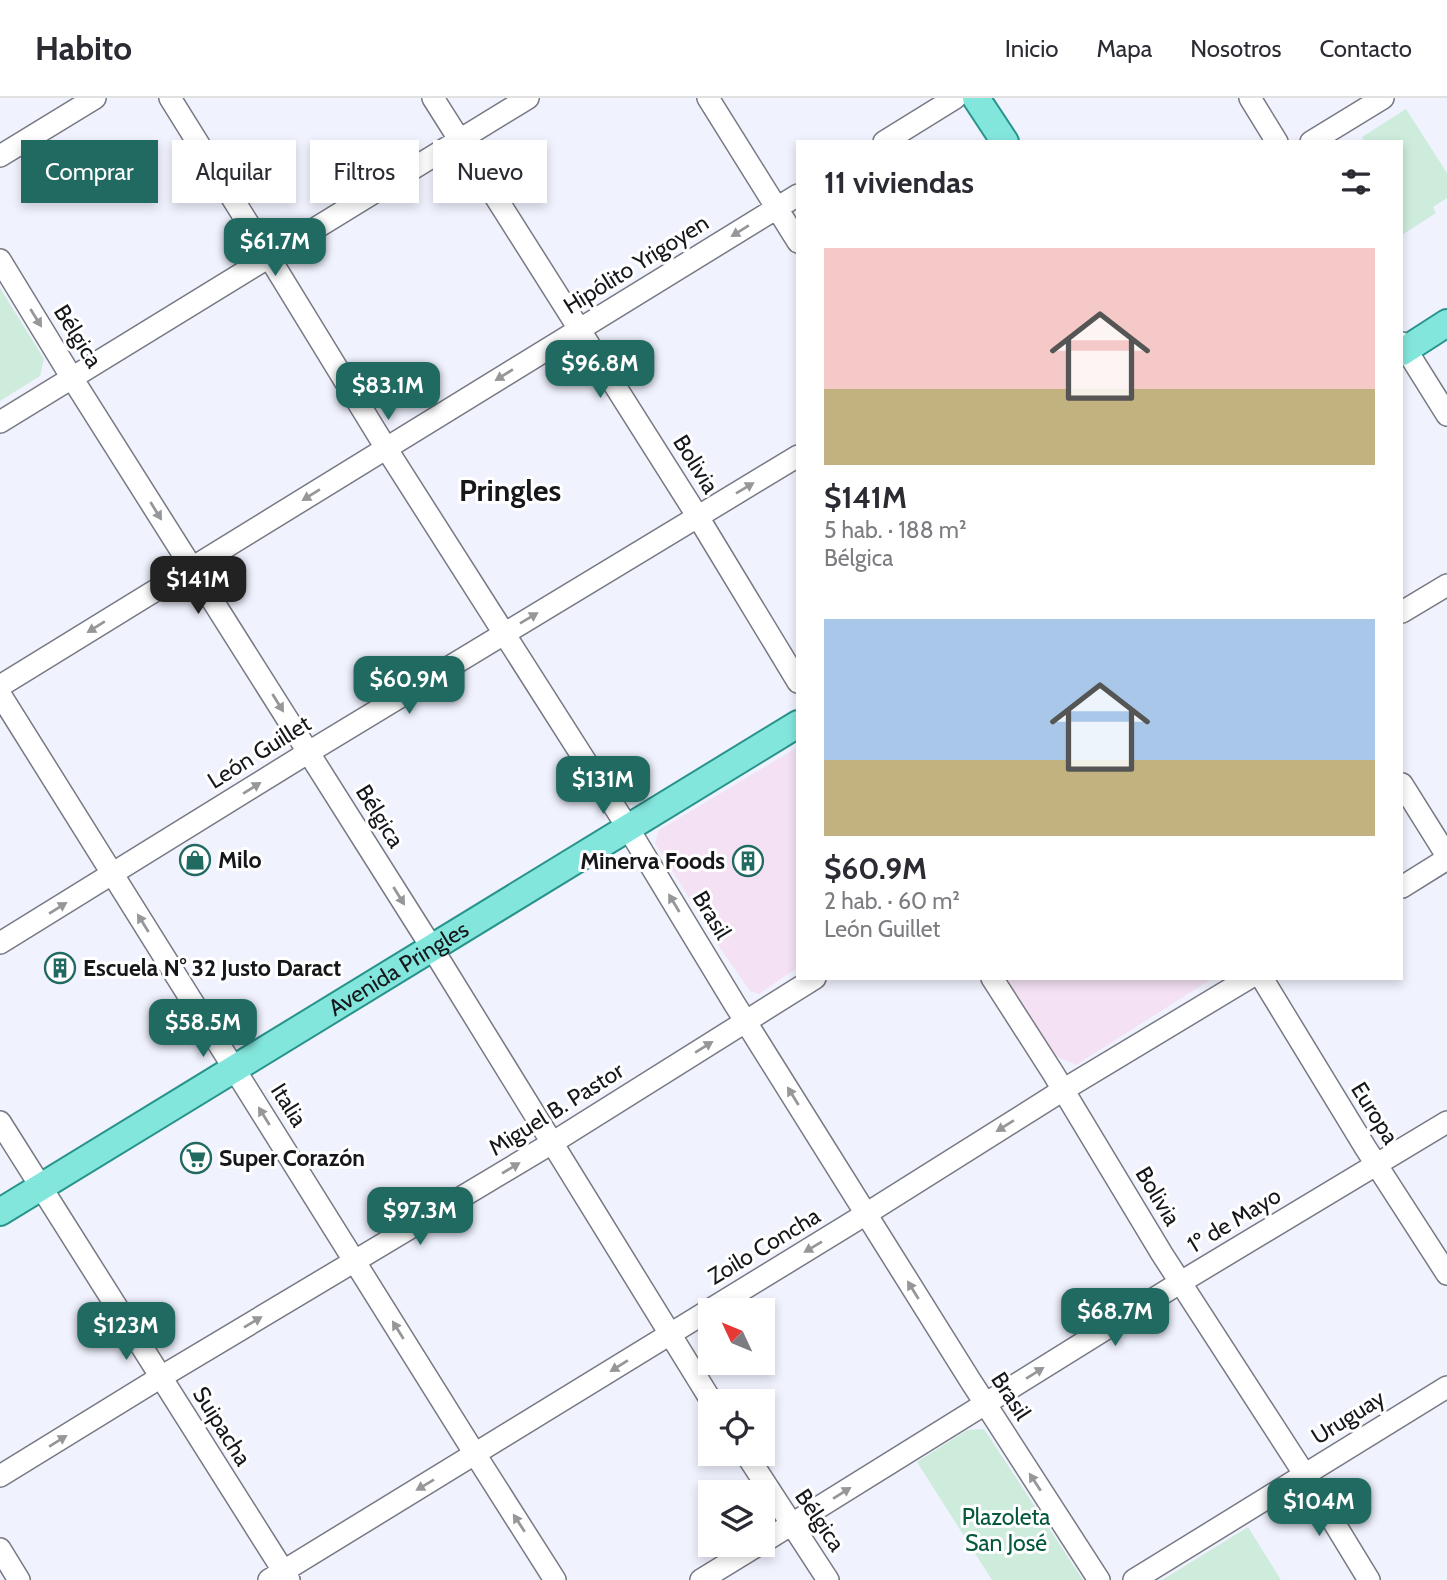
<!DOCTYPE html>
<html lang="es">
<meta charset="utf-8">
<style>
:root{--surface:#fff;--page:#f2f2f3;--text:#2b2b33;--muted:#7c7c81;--line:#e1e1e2;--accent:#206a62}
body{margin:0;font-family:Cabin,sans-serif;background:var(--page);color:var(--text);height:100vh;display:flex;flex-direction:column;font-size:26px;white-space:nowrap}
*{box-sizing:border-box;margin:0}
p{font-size:23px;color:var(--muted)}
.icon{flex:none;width:38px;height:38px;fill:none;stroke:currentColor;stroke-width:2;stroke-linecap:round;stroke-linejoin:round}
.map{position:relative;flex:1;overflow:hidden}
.drawer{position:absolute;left:796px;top:42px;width:607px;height:840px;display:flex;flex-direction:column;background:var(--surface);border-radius:0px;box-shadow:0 4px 10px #0003}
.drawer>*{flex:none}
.hud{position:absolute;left:21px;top:42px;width:665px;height:63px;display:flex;gap:14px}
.needle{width:46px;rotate:314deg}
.fabs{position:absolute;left:698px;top:1200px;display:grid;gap:14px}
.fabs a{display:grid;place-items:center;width:77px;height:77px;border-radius:0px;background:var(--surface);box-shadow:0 4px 10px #0003;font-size:35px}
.price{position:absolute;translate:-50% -60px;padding:0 16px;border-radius:14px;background:var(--accent);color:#fff;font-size:23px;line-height:46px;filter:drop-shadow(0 2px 4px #0008)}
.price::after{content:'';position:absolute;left:50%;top:42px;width:21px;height:16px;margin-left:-10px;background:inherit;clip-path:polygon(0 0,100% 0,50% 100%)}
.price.selected{background:#222;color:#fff}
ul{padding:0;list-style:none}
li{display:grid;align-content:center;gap:14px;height:371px;padding:0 28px}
li span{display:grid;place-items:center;height:217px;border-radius:0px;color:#555}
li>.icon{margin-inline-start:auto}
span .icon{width:126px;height:126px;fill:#fffc;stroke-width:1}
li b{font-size:30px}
h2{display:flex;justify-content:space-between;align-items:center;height:84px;padding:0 28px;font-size:30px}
.chip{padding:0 24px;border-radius:0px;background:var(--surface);box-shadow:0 4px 10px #0003;font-size:24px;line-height:63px}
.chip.selected{background:var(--accent);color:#fff}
header{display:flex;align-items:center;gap:42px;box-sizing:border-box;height:98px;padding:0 35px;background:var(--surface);border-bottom:2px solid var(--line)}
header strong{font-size:33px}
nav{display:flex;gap:38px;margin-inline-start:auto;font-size:24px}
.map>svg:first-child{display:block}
</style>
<header>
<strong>Habito</strong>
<nav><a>Inicio</a><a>Mapa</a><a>Nosotros</a><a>Contacto</a></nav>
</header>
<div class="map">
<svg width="1447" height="1482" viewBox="0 0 1447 1482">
<rect width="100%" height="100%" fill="#f0f2fe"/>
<path fill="#f4e2f4" d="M798 649V869L759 896 750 893 720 850 655 745 659 732Z
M1006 880H1213L1076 967 1055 958Z"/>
<path fill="#ceecdc" d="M1406 11 1447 75V100L1433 109 1436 115 1402 137V44H1365L1362 39Z
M0 190 44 261 40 278 0 303Z
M984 1331 1083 1482H992L917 1364 967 1332Z
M1248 1429 1281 1482H1162Z"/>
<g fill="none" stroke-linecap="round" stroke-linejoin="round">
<g stroke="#777983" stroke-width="24">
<path id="minor" d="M170 0 269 159 386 350 628 730 734 905 970 1282 1099 1482
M433 0 698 419 798 584
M708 0 798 144
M1250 0 1277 44
M884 44 955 0
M1311 44 1383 0
M0 58 95 0
M0 162 72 280 432 850 712 1304
M1402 245 1447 317
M0 324 528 0
M1402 514 1447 487
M0 588 798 97
M0 596 475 1356 555 1482
M1402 686 1447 758
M1402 789 1447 761
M0 845 309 654 798 358
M992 880 1053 975 1162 1156 1305 1377 1369 1482
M1262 880 1365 1049 1447 1176
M0 1024 289 1482
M746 1356 828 1482
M0 1378 161 1279 552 1045 815 880
M763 1444 1181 1184 1447 1024
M0 1451 19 1482
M269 1482 866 1116 1063 992 1249 880
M701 1482 758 1447
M1134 1482 1447 1289"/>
</g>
<g stroke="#28938b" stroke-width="30">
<g id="major">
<path d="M976 0 1005 44"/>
<path d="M1402 254 1447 225"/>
<path id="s1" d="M0 1114 798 626"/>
</g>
</g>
<use href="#minor" stroke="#fff" stroke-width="21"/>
<use href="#major" stroke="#83e6dd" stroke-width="26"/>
</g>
<defs><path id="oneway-solid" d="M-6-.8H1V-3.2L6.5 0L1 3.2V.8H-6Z" transform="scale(1.75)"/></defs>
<g fill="#969798">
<use href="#oneway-solid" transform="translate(740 133) rotate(148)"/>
<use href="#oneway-solid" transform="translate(36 220) rotate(58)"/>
<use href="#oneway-solid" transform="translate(504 277) rotate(148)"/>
<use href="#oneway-solid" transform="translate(745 390) rotate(-31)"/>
<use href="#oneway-solid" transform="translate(311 397) rotate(148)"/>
<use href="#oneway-solid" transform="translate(156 413) rotate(58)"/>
<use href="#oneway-solid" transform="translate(529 520) rotate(-31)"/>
<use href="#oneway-solid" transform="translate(96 529) rotate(148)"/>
<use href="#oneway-solid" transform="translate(278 605) rotate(58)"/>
<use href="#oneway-solid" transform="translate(252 690) rotate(-32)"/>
<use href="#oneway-solid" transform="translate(399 798) rotate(58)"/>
<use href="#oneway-solid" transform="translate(674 805) rotate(-121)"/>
<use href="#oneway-solid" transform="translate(58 810) rotate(-32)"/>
<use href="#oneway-solid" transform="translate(143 825) rotate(-122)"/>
<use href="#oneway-solid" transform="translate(704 949) rotate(-32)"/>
<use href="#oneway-solid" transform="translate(793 998) rotate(-122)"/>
<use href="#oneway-solid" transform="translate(264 1018) rotate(-122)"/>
<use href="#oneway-solid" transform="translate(1005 1028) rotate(148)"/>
<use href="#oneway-solid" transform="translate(511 1070) rotate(-31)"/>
<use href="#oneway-solid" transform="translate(813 1149) rotate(149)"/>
<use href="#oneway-solid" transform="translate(913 1192) rotate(-122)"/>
<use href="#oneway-solid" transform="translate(253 1224) rotate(-31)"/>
<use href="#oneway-solid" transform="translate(398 1232) rotate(-122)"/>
<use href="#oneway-solid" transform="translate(619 1268) rotate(148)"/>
<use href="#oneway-solid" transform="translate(1035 1275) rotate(-32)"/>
<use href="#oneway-solid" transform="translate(58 1343) rotate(-32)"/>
<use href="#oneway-solid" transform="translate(1035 1384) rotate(-123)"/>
<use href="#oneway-solid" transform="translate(425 1387) rotate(149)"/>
<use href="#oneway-solid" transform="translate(842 1395) rotate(-32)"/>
<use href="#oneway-solid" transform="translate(519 1425) rotate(-123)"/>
</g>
<defs>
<g id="shop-ring" transform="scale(1.575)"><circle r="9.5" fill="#fff" stroke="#206a62" stroke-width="1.5"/><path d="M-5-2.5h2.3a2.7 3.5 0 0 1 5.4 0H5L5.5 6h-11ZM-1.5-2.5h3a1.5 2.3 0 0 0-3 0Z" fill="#206a62"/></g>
<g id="building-ring" transform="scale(1.575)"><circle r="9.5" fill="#fff" stroke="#206a62" stroke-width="1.5"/><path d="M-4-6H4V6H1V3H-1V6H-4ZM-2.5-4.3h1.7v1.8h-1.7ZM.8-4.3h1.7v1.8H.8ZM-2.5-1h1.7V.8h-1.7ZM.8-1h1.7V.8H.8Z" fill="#206a62"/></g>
<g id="supermarket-ring" transform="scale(1.575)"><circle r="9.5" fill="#fff" stroke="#206a62" stroke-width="1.5"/><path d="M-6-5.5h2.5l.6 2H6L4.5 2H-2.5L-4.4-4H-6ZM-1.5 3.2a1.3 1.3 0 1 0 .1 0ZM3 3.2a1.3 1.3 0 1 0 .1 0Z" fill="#206a62"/></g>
</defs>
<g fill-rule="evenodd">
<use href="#shop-ring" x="195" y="762"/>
<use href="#building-ring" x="748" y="763"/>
<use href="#building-ring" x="60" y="870"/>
<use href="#supermarket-ring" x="196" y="1060"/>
</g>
<g text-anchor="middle" stroke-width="6" stroke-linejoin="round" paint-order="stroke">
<g font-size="23" fill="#16171b" stroke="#fff">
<text transform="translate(636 166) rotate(-32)" y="8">Hipólito Yrigoyen</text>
<text transform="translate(78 238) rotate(58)" y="8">Bélgica</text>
<text transform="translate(696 366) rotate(58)" y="8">Bolivia</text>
<text transform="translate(259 654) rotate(-32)" y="8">León Guillet</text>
<text transform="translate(380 718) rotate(58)" y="8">Bélgica</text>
<text transform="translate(712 817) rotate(59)" y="8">Brasil</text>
<text dy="8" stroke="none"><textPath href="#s1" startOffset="467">Avenida Pringles</textPath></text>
<text transform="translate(289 1007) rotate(58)" y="8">Italia</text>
<text transform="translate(556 1011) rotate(-32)" y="8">Miguel B. Pastor</text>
<text transform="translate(1375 1015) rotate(58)" y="8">Europa</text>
<text transform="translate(1158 1098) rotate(59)" y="8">Bolivia</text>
<text transform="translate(1234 1122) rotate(-31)" y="8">1º de Mayo</text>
<text transform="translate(764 1148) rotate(-31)" y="8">Zoilo Concha</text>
<text transform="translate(1011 1298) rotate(57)" y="8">Brasil</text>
<text transform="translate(1348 1319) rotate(-32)" y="8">Uruguay</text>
<text transform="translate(222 1328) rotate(58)" y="8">Suipacha</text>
<text transform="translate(820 1422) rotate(56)" y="8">Bélgica</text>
</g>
<g font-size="23" font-weight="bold" fill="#16171b" stroke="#fff" text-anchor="start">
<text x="218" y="770">Milo</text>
<text x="725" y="771" text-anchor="end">Minerva Foods</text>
<text x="83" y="878">Escuela N° 32 Justo Daract</text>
<text x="219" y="1068">Super Corazón</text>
</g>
<g font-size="23" fill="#04583b" stroke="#fff">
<text x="1006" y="1427">Plazoleta<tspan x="1006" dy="26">San José</tspan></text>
</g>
<g font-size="30" font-weight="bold" fill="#16171b" stroke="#fff">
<text x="510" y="403">Pringles</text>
</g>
</g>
</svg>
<div class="fabs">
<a><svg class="needle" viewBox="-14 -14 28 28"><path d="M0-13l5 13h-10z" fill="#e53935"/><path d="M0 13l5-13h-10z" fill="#7c7c81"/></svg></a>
<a><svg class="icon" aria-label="locate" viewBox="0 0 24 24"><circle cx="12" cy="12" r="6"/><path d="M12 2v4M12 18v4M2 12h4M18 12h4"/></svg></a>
<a><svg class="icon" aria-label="layers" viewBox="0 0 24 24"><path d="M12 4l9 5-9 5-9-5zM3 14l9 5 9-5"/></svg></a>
</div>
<b class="price" style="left:275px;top:180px">$61.7M</b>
<b class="price" style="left:600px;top:302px">$96.8M</b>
<b class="price" style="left:388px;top:324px">$83.1M</b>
<b class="price selected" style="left:198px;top:518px">$141M</b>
<b class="price" style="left:409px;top:618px">$60.9M</b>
<b class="price" style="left:603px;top:718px">$131M</b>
<b class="price" style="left:203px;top:961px">$58.5M</b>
<b class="price" style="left:420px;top:1149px">$97.3M</b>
<b class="price" style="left:1115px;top:1250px">$68.7M</b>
<b class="price" style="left:126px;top:1264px">$123M</b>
<b class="price" style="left:1319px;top:1440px">$104M</b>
<div class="hud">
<a class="chip selected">Comprar</a>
<a class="chip">Alquilar</a>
<a class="chip">Filtros</a>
<a class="chip">Nuevo</a>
</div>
<section class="drawer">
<h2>11 viviendas<svg class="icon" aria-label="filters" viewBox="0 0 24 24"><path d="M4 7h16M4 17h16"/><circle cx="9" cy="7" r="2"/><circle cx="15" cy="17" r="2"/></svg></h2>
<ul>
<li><span style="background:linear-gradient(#f6c9c9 65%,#c2b280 0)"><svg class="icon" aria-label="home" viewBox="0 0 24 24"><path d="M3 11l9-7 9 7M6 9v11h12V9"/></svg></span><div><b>$141M</b><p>5 hab. · 188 m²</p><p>Bélgica</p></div></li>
<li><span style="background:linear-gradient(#a9c7e8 65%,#c2b280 0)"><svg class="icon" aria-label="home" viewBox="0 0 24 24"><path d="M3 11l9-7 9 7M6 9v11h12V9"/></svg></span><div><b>$60.9M</b><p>2 hab. · 60 m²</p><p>León Guillet</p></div></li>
</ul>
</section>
</div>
